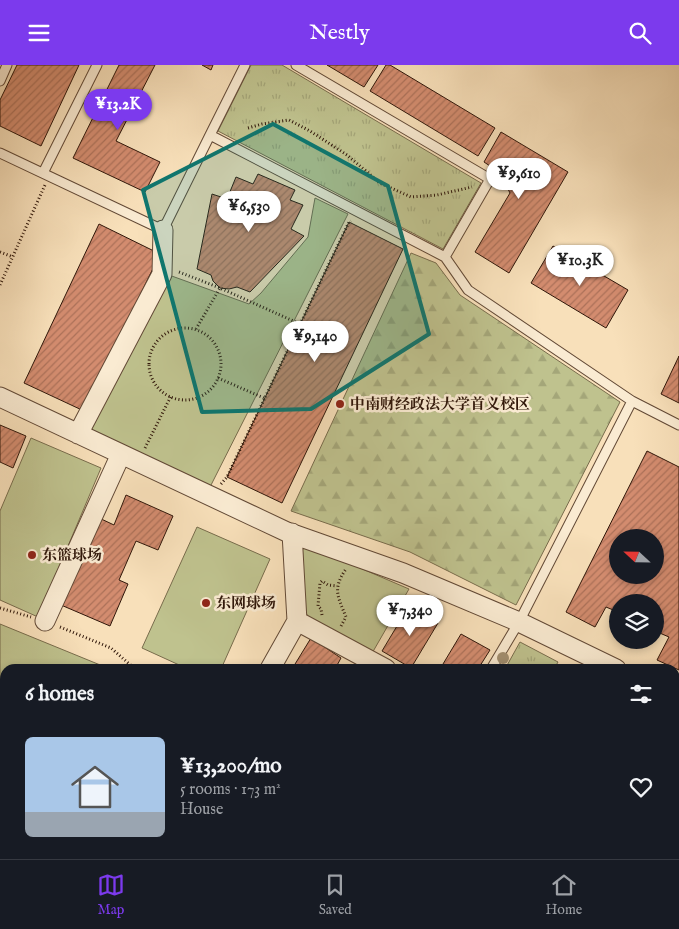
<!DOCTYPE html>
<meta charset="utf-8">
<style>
:root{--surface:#171b24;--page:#20242c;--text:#f1f3f6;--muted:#9ea1a6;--line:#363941;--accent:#7c3aed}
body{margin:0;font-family:"IM FELL English","Noto Serif SC",serif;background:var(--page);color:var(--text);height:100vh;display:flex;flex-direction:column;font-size:19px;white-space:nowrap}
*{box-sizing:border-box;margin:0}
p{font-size:16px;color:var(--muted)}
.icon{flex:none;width:28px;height:28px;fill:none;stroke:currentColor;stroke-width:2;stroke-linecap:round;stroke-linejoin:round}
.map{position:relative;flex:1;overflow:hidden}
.sheet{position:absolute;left:0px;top:599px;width:680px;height:196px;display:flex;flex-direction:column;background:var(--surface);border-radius:15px 15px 0 0;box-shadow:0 2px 8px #0003}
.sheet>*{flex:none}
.needle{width:32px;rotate:292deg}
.controls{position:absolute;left:609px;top:464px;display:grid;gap:10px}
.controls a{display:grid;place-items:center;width:55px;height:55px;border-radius:50%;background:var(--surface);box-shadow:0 2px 8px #0003;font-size:25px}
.price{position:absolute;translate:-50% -42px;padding:0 11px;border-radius:18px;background:#fff;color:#222;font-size:16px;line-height:32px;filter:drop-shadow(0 1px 2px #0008)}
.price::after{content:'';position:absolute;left:50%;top:30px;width:15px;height:11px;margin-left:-8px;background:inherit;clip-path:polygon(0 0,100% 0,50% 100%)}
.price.active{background:var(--accent);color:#fff}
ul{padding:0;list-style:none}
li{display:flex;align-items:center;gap:15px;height:125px;padding:0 25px}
li span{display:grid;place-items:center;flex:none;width:140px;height:100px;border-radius:8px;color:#555}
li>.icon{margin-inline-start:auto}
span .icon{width:60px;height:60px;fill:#fffc;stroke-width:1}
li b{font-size:21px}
h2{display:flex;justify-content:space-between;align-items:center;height:60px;padding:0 25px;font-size:21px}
header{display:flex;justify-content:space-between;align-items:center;height:65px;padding:0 25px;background:var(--accent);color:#fff;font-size:22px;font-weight:600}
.tab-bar{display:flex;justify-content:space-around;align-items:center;height:70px;border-top:1px solid var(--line);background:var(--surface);font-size:14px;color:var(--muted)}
.tab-bar a{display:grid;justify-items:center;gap:2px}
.tab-bar .active{color:var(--accent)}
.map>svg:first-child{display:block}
</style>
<header><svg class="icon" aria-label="menu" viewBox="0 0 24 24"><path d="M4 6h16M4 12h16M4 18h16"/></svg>Nestly<svg class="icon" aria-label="search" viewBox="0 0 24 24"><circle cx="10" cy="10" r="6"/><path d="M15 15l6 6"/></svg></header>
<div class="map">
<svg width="679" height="794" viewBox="0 0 679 794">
<defs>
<pattern id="grass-tufts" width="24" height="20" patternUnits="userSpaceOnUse" patternTransform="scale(1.25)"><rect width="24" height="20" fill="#bfc28e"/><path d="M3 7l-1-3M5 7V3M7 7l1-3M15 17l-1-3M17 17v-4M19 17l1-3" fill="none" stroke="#a4a679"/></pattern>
<pattern id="forest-firs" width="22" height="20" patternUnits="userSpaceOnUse" patternTransform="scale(1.25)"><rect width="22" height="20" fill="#bfc28e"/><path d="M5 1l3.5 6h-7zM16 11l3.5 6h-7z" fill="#a4a679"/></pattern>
<pattern id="building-hatch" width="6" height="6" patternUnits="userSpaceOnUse" patternTransform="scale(1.25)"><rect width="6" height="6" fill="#d38c6f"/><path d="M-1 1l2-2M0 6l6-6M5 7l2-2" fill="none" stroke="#ac7159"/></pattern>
</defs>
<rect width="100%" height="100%" fill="#f8e0ba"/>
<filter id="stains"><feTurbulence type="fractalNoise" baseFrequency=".004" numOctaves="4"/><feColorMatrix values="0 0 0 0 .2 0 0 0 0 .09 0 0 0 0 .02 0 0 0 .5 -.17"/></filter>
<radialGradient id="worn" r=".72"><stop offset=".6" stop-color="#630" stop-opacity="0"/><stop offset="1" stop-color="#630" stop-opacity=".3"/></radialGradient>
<path fill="url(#grass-tufts)" stroke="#786c4c" d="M251 0H282L481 118 443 184 218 66Z
M520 577 558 597 554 604H505Z"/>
<path fill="url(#forest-firs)" stroke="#786c4c" d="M411 188 436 198 460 230 620 337 516 540 410 487 291 446Z"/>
<path fill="#bfc28e" stroke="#786c4c" d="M315 133 348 149 208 426 83 367 169 210 249 239 261 228 308 172Z
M31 373 101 403 38 552 0 535V446Z
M197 462 270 494 221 604H188L142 583Z
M302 478 409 524 371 590 310 555C297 537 302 500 302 478Z
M0 559 110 604H5V790H130L127 794H0Z
M679 683V794H675L668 790H675V690Z"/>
<path fill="url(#building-hatch)" stroke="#30170a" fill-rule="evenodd" d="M17 0H79L41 81 0 61V35Z
M119 0H155L116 76 160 97 145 127 73 93Z
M202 0H213L211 5Z
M327 0H378L364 22Z
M386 0H390L495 63 478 91 370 26Z
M501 67 568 107 509 208 475 187 510 128 506 120 505 111 484 97Z
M258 109 295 125 290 135 303 140 291 164 304 171 250 227 237 222 229 224 220 223 213 216 211 210 197 204 212 129 227 134 236 112 253 119Z
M349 157 403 184 282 438 227 412Z
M99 159 160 189 84 346 24 318Z
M553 181 628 225 606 263 531 218Z
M679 291V338L661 329Z
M0 360 26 371 13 403 0 397Z
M647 386 679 402V605L657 595 669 572 655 566V538H618V547L606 542 595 562 566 547ZM618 472H655V510H618Z
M126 430 173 451 158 485 136 476 119 515 128 519 110 561 61 540 97 452 114 460Z
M409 541 438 558 411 603 382 586Z
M461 569 490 585 478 604H440Z
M311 573 341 593 335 604H292Z
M181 790H211L209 794H179Z
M242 790H267L264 794H248Z
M289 790H320L318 794H286Z
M396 790H455L453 794H394Z
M469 790H591L589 794H467Z"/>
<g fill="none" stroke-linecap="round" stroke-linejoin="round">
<g stroke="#624936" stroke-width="11">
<path id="service" d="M296 0 490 114 445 192
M0 16 7 0
M210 70 245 0
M0 88 163 165 210 70 445 192 468 225 632 336 679 360
M43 108 97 0
M491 604 519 557 632 336
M379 794 382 790"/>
</g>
<g stroke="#624936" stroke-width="21">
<path id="minor" d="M0 332 287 467 403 508 519 557 616 604
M78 369 162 209 163 165
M292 468 297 556 386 604
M45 556 121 389
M270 604 297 556
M675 632 679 634
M675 682 679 674
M171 794 173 790"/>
</g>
<path stroke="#30170a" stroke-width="3" stroke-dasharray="1 2.5" stroke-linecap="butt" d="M248 63 262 59 289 55 310 66 347 90 380 118 411 132 437 130 472 122
M0 187 13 192
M179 207 220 223
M0 220 45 120
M149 299a36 36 0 1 1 72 0a36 36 0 1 1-72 0Z
M196 264 220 223 300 259
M218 313 264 333
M145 383 171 331
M221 419 227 412 349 157 351 156
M0 543 31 552
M322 550 321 544 318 541 320 518 322 516 328 520 337 521
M341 561 346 552C338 532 332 524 346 504
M60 562 111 583 135 604
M661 790 668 794"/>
<use href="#service" stroke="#faebd2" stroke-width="9"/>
<use href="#minor" stroke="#faebd2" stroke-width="19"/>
</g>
<circle fill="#a28e6f" cx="503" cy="593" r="6"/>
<path fill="#0f766e" fill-opacity="0.2" stroke="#0f766e" stroke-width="4" stroke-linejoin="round" d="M273 59 388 121 429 269 311 344 202 347 143 125Z"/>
<g fill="#8f2418" stroke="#faebd2" stroke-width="2">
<circle cx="340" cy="339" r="5"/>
<circle cx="32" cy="490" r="5"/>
<circle cx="206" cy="538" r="5"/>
</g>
<g text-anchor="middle" stroke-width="5" stroke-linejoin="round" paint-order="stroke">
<g font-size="15" font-weight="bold" fill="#30170a" stroke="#faebd2" text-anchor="start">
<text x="350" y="344">中南财经政法大学首义校区</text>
<text x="42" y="495">东篮球场</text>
<text x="216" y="543">东网球场</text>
</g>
</g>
<rect width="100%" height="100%" filter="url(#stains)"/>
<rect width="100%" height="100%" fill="url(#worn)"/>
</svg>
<div class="controls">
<a><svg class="needle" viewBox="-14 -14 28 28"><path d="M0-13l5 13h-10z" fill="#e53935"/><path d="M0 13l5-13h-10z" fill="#9ea1a6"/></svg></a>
<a><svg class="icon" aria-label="layers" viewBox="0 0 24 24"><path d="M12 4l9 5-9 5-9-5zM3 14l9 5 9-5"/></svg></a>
</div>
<b class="price active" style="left:118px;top:66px">¥13.2K</b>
<b class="price" style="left:519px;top:135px">¥9,610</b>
<b class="price" style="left:249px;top:168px">¥6,530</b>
<b class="price" style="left:580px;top:222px">¥10.3K</b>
<b class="price" style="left:315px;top:298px">¥9,140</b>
<b class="price" style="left:410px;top:572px">¥7,340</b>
<section class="sheet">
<h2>6 homes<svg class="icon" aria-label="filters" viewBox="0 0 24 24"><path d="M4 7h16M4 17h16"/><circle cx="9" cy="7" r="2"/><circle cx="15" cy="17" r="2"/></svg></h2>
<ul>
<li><span style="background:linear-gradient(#a9c7e8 75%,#9aa5b1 0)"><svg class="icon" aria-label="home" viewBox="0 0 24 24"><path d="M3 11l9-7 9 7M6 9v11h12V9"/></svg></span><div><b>¥13,200/mo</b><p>5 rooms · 173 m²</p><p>House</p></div><svg class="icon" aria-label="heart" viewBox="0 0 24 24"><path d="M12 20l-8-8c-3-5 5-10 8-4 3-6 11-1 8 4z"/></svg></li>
</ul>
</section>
</div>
<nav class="tab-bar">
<a class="active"><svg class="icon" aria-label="map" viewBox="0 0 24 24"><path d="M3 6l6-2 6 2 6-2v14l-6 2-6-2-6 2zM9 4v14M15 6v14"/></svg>Map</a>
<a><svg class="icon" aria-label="saved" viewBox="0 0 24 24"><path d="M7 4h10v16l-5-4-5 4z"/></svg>Saved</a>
<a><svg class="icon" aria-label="home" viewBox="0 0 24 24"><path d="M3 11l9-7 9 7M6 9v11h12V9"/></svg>Home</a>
</nav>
